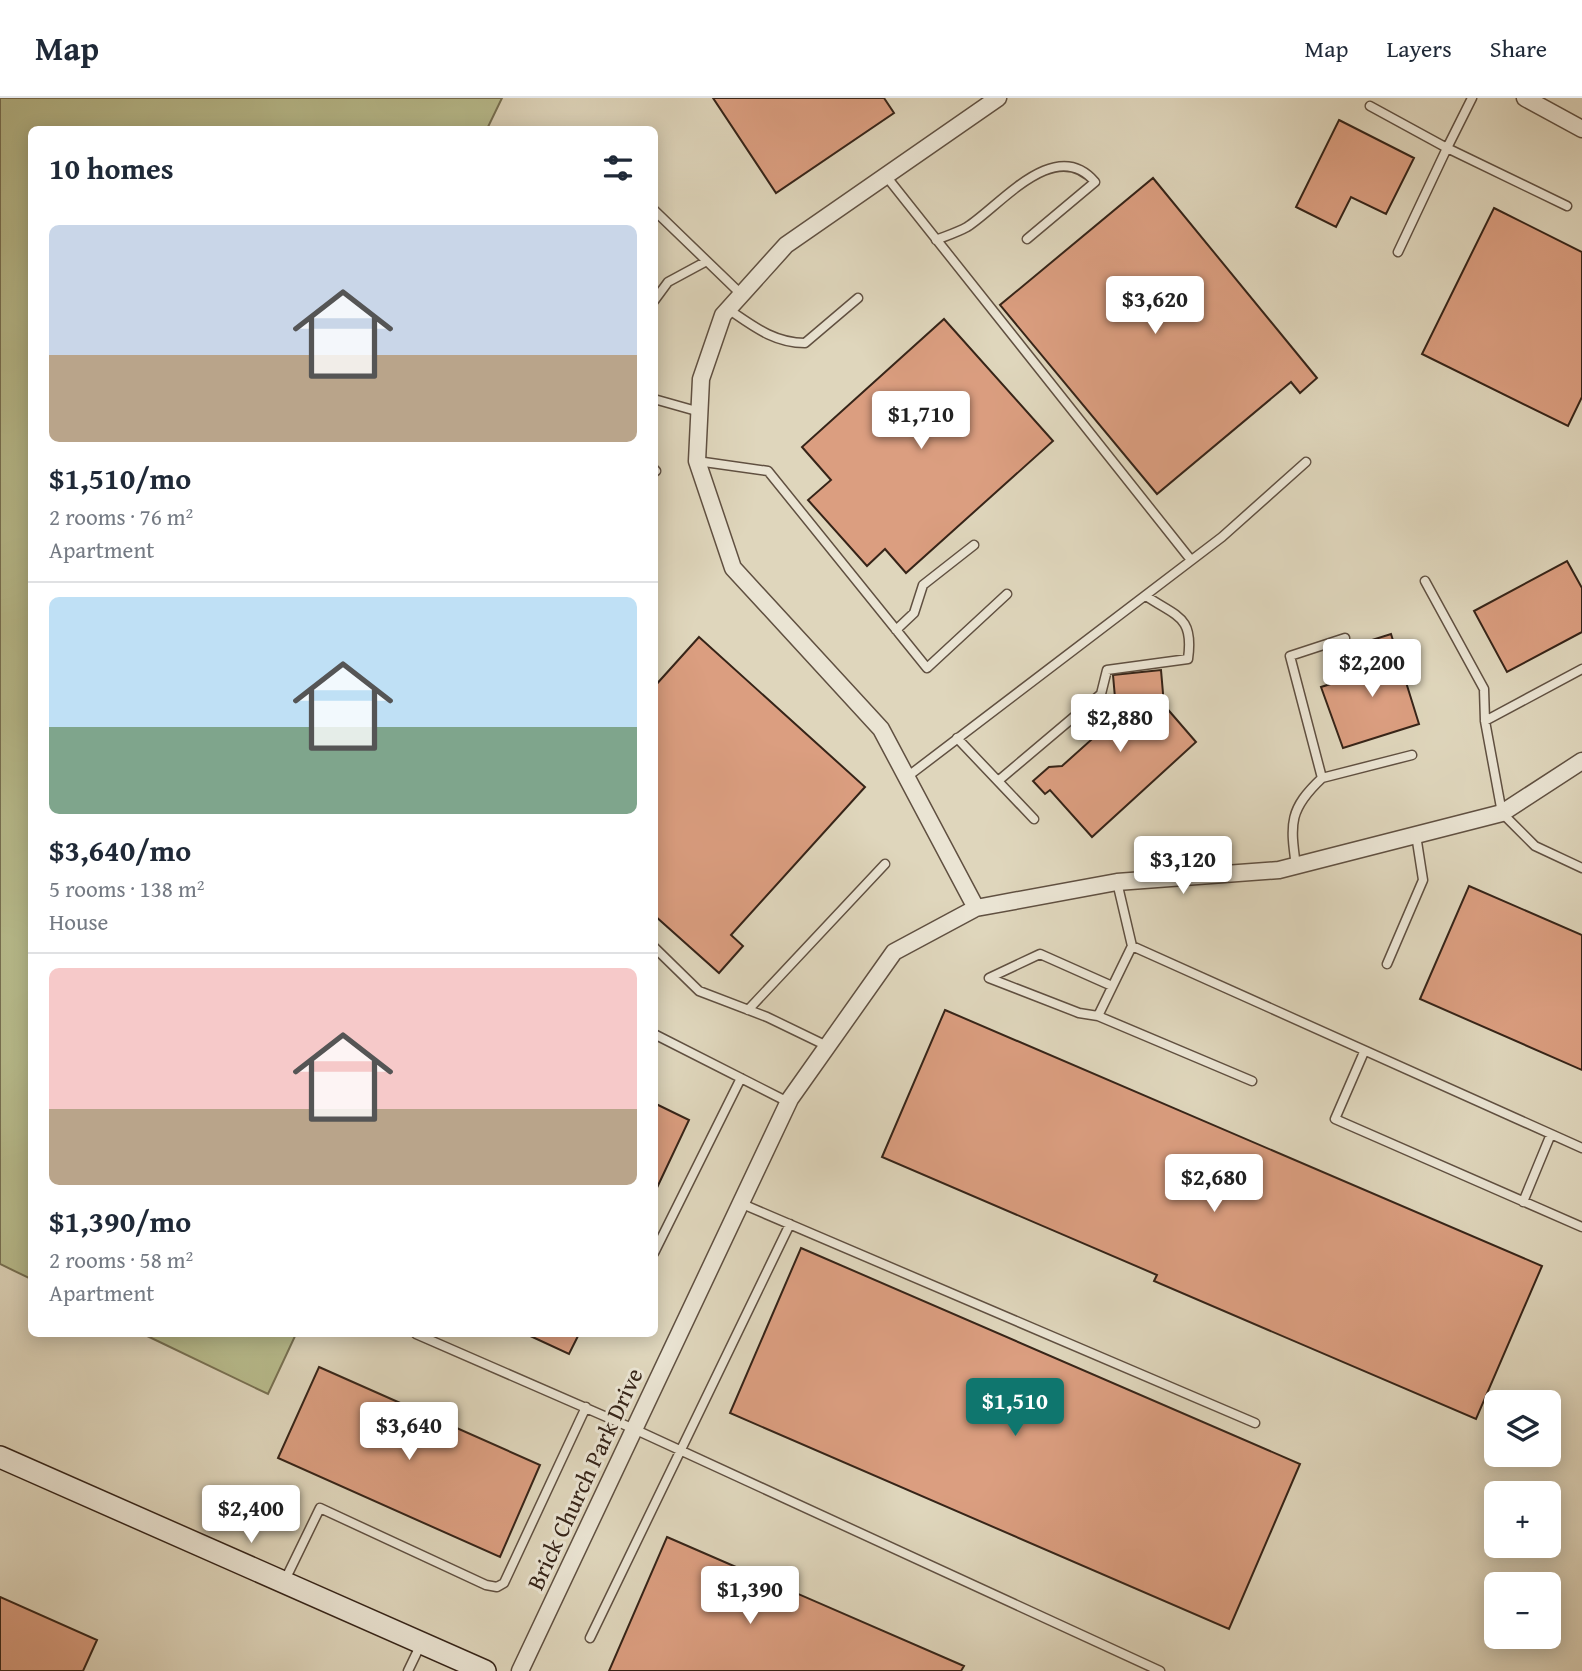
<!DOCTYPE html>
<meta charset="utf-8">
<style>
:root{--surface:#fff;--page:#f6f6f7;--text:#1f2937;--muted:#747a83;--line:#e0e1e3;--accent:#0f766e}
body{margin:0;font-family:"Gentium Book Plus",serif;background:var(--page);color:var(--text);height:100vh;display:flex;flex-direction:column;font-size:26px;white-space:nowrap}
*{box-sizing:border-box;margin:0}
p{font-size:23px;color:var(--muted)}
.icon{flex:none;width:38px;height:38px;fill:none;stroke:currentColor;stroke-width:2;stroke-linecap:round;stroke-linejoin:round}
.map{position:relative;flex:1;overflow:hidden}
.side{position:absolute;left:28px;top:28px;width:630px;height:1211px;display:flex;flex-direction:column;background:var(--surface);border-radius:10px;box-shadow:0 4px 18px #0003}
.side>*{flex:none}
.fabs{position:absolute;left:1484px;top:1292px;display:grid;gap:14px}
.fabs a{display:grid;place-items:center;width:77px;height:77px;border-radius:10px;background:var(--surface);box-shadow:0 4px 18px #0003;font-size:35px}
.price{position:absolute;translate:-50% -60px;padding:0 16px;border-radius:7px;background:#fff;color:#222;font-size:23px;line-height:46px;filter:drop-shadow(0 2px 4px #0008)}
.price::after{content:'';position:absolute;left:50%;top:42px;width:21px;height:16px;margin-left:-10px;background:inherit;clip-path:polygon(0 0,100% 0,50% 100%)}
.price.current{background:var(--accent);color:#fff}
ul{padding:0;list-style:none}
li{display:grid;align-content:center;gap:14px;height:371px;padding:0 21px}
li+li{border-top:2px solid var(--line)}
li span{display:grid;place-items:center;height:217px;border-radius:10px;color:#555}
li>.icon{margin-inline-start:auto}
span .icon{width:126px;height:126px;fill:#fffc;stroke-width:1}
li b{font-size:30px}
h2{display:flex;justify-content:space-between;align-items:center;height:84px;padding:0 21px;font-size:30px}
header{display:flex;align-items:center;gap:42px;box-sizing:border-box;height:98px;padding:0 35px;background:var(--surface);border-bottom:2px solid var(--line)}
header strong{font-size:33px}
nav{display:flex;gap:38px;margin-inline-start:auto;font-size:24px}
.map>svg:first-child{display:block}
</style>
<header>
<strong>Map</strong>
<nav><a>Map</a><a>Layers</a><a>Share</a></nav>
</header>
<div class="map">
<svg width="1582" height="1573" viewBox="0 0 1582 1573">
<rect width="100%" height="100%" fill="#dfd6bc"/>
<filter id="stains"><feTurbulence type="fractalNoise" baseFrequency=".00286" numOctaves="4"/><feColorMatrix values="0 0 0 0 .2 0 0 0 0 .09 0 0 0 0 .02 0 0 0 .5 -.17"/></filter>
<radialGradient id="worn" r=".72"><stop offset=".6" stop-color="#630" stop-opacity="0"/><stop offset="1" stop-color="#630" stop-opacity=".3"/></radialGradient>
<path fill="#b8bc8d" stroke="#777052" stroke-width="2" d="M0 0H502L487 31 32 32 31 1181 0 1166Z
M143 1236H296L268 1296Z"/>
<path fill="#db9e80" stroke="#362418" stroke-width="2" d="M713 0H884L894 15 776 95Z
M1339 22 1414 60 1386 116 1351 99 1336 129 1296 109Z
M1153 80 1317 280 1300 295 1291 284 1157 396 1000 207Z
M1494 110 1582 154V299L1568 328 1422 256Z
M944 221 1053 343 906 475 885 451 867 468 808 402 831 382 802 349Z
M1567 463 1582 490V534L1507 574 1474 513Z
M1391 536 1419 626 1343 650 1321 589 1376 572 1369 543Z
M699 539 865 689 731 837 743 848 719 875 654 817V589Z
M1161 572 1164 607 1196 644 1092 739 1050 692 1045 696 1033 683 1049 669 1062 668 1120 616 1116 611 1113 577Z
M1469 788 1582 837V972L1420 901Z
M945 912 1542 1168 1476 1321 1154 1183 1157 1177 882 1059Z
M654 1005 689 1022 654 1096Z
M801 1150 1300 1366 1229 1531 730 1315Z
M526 1236H579L569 1256Z
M319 1269 540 1367 500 1459 278 1360Z
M667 1439 964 1568 961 1573H609Z
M0 1499 97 1542 83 1573H0Z"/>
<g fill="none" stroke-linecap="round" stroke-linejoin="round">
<g stroke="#605041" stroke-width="11">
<path id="service" d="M1472 0 1447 50 1567 108
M1370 8 1447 50 1398 154
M886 78 1191 462
M654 112 742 197
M936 142C946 138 958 134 967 129 1000 108 1055 37 1095 84L1027 141
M654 203 668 184 705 164
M728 211C753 228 774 245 805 245L858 200
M654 301 700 314
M697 363 768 373 927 570 1007 496
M654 371 656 373
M1425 483 1484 591 1485 623 1502 715 1535 748 1582 770
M896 532 914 515 923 487 974 447
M1345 540 1290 558 1322 680 1412 657
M1485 623 1582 571
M957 640 1034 721
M907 679 1222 439 1306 364
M998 683 1101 596 1107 572 1188 561C1194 518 1177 519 1146 498
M1296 768C1290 725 1289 711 1322 680
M1117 784 1132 848 1582 1050
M1132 848 1098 918 1252 983
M654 849 699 893 767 919 827 948
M1387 866 1423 782 1416 737
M748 912 885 766
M1098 918 1079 915 989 880 1040 856 1112 888
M654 936 788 1004
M1364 954 1335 1021 1582 1129
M1523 1104 1551 1036
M740 1105 1255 1325
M654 1155 741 980
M416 1236 634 1331 1160 1573
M285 1482 320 1410 486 1487 497 1489 504 1485 586 1309
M590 1540 790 1126
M408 1573 420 1548"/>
</g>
<g stroke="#605041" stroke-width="19">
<path id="minor" d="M998 0 786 147 723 217 701 281 697 363 733 470 881 631 976 810 1117 784 1279 772 1502 715 1582 663
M1525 0 1582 31
M520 1573 790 1001 894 854 976 810"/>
</g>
<g stroke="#362418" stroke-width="24">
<path id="secondary" d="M0 1359 485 1573"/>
</g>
<use href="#service" stroke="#eae4d3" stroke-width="8"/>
<use href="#minor" stroke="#eae4d3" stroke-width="16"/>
<use href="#secondary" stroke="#eae4d3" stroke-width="21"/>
</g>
<g text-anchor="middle" stroke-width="6" stroke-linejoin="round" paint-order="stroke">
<g font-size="24" fill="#362418" stroke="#eae4d3">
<text transform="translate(585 1381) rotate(-65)" y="8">Brick Church Park Drive</text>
</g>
</g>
<rect width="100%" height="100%" filter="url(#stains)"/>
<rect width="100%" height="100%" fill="url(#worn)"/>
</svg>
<div class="fabs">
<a><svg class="icon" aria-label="layers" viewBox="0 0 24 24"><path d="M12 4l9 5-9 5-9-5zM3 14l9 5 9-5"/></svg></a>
<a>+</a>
<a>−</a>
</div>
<b class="price" style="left:1155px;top:238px">$3,620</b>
<b class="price" style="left:921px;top:353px">$1,710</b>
<b class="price" style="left:1372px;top:601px">$2,200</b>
<b class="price" style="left:1120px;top:656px">$2,880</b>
<b class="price" style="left:1183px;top:798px">$3,120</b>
<b class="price" style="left:1214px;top:1116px">$2,680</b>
<b class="price current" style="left:1015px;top:1340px">$1,510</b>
<b class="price" style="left:409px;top:1364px">$3,640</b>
<b class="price" style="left:251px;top:1447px">$2,400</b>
<b class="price" style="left:750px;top:1528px">$1,390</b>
<section class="side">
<h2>10 homes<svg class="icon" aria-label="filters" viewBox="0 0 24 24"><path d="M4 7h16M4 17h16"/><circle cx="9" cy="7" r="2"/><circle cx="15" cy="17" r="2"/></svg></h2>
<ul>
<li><span style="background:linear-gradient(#c9d6e8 60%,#b9a48a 0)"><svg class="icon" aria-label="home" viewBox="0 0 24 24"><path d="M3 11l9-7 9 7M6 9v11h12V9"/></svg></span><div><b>$1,510/mo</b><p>2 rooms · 76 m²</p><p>Apartment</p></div></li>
<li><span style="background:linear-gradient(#bfe0f5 60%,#7fa58c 0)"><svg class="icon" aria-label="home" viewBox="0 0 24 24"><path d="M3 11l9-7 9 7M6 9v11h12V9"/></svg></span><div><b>$3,640/mo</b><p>5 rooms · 138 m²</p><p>House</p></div></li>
<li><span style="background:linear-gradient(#f6c9c9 65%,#b9a48a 0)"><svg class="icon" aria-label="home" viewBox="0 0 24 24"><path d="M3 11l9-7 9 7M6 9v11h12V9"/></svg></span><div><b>$1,390/mo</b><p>2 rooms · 58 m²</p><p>Apartment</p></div></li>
</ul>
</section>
</div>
